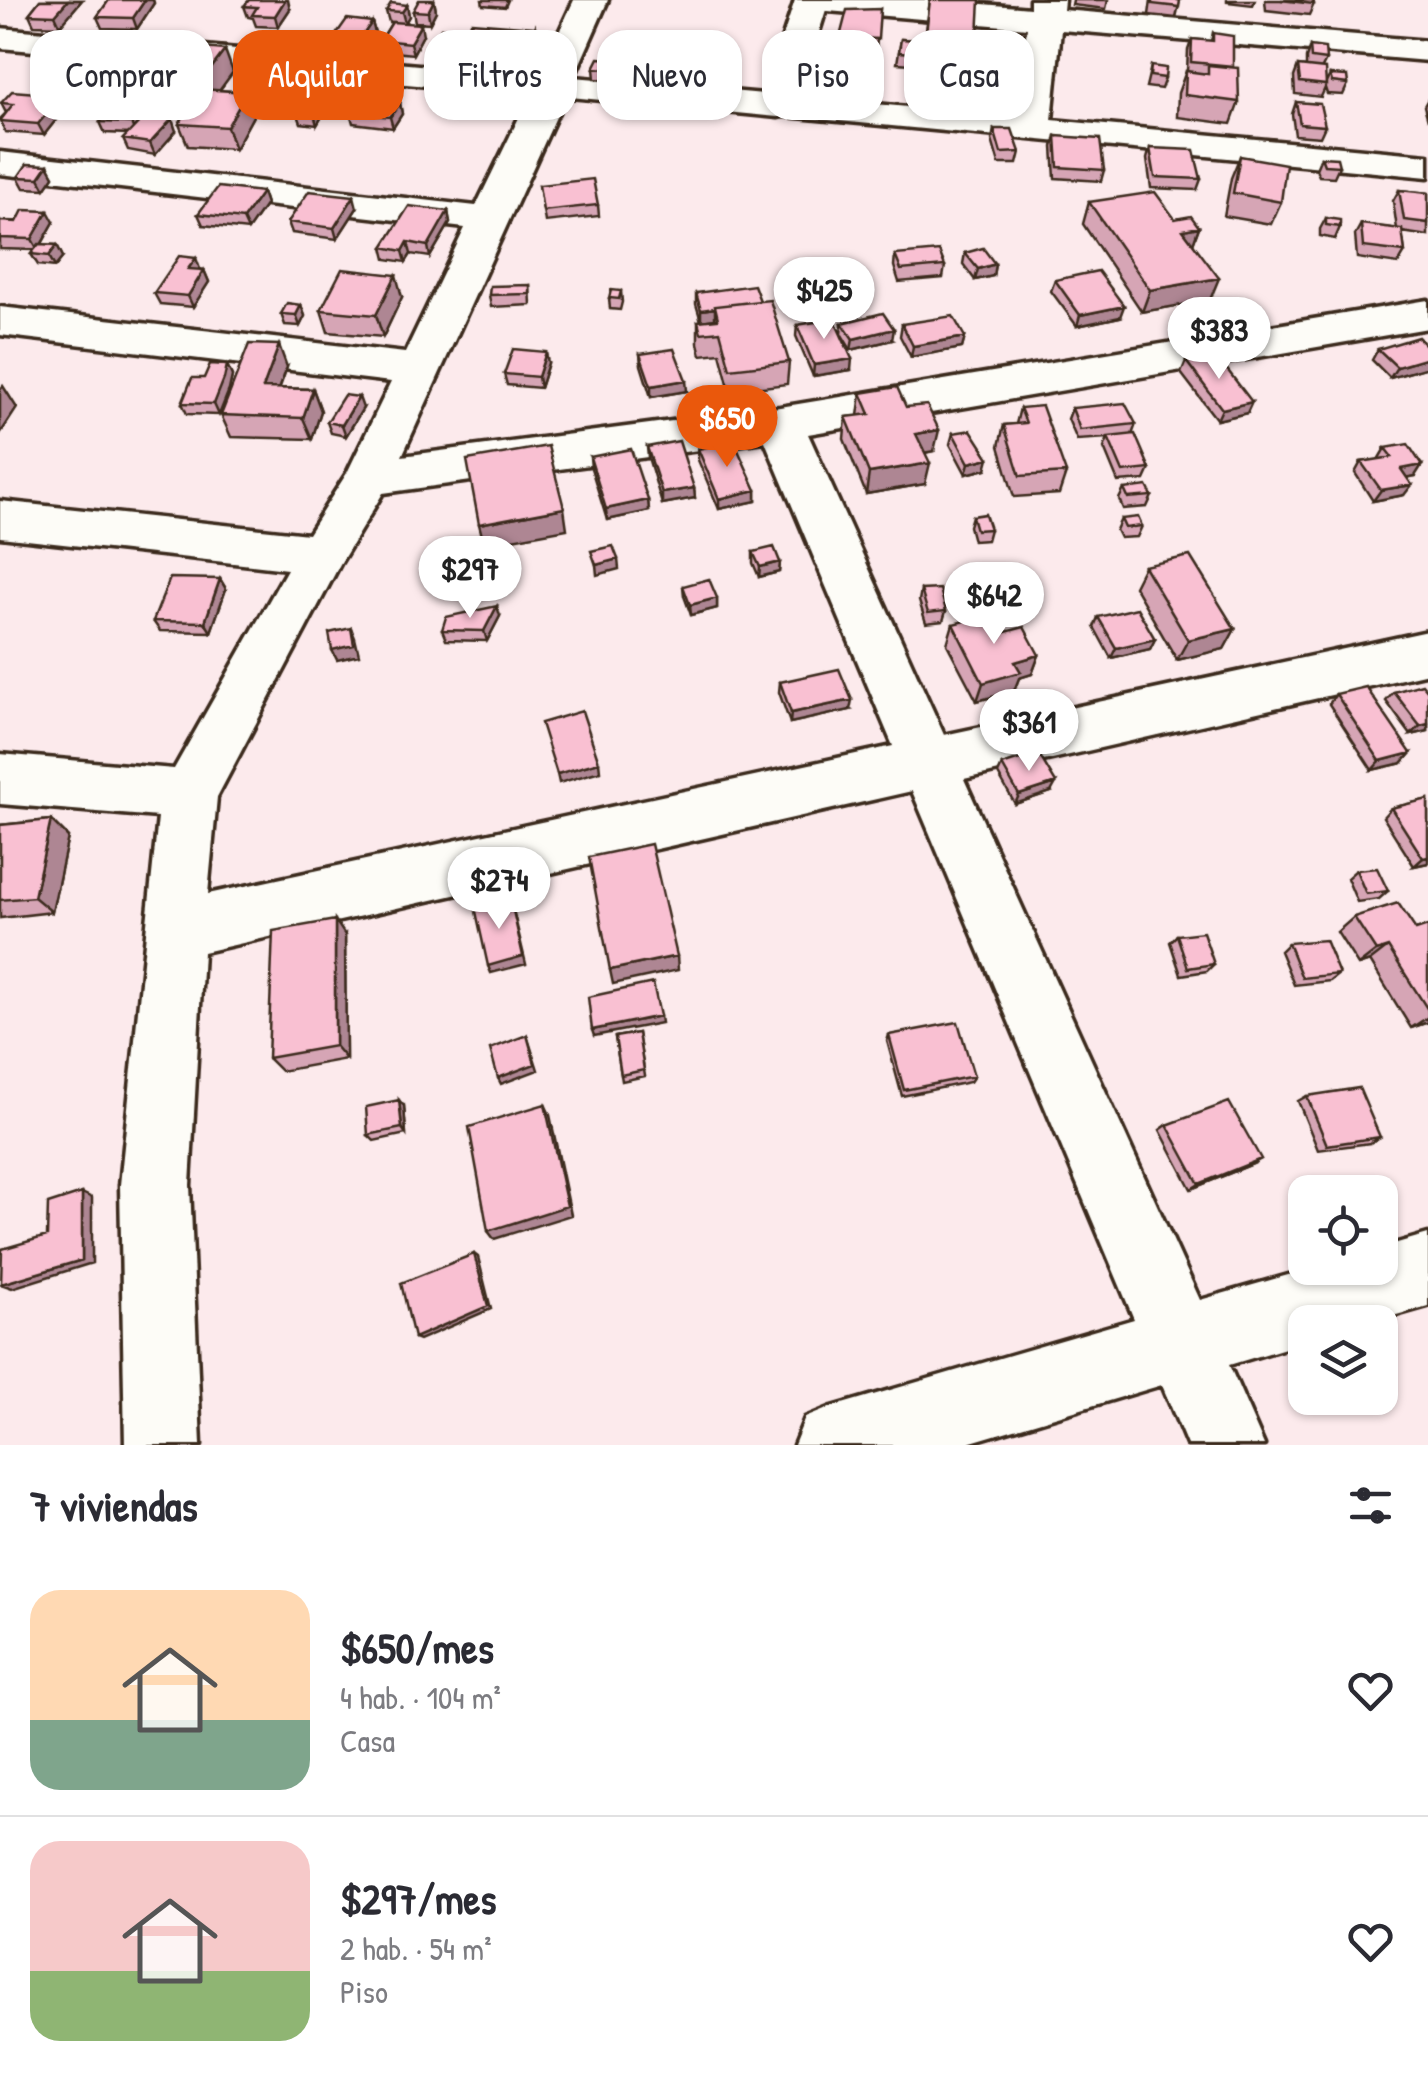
<!DOCTYPE html>
<html lang="es">
<meta charset="utf-8">
<style>
:root{--surface:#fff;--page:#f7f7f7;--text:#2b2b33;--muted:#7c7c81;--line:#e1e1e2;--accent:#ea580c}
body{margin:0;font-family:"Patrick Hand",sans-serif;background:var(--page);color:var(--text);height:100vh;display:flex;flex-direction:column;font-size:38px;white-space:nowrap}
*{box-sizing:border-box;margin:0}
p{font-size:32px;color:var(--muted)}
.icon{flex:none;width:55px;height:55px;fill:none;stroke:currentColor;stroke-width:2;stroke-linecap:round;stroke-linejoin:round}
.map{position:relative;height:1445px;overflow:hidden}
.sheet{display:flex;flex-direction:column;background:var(--surface);flex:1}
.sheet>*{flex:none}
.top-card{position:absolute;left:30px;top:30px;width:1370px;height:90px;display:flex;gap:20px}
.controls{position:absolute;left:1288px;top:1175px;display:grid;gap:20px}
.controls a{display:grid;place-items:center;width:110px;height:110px;border-radius:20px;background:var(--surface);box-shadow:0 2px 8px #0004;font-size:50px}
.price{position:absolute;translate:-50% -85px;padding:0 22px;border-radius:35px;background:#fff;color:#222;font-size:32px;line-height:65px;filter:drop-shadow(0 2px 5px #0008)}
.price::after{content:'';position:absolute;left:50%;top:60px;width:30px;height:22px;margin-left:-15px;background:inherit;clip-path:polygon(0 0,100% 0,50% 100%)}
.price.selected{background:var(--accent);color:#fff}
ul{padding:0;list-style:none}
li{display:flex;align-items:center;gap:30px;height:250px;padding:0 30px}
li+li{border-top:2px solid var(--line)}
li span{display:grid;place-items:center;flex:none;width:280px;height:200px;border-radius:30px;color:#555}
li>.icon{margin-inline-start:auto}
span .icon{width:120px;height:120px;fill:#fffc;stroke-width:1}
li b{font-size:42px}
h2{display:flex;justify-content:space-between;align-items:center;height:120px;padding:0 30px;font-size:42px}
.pill{padding:0 35px;border-radius:30px;background:var(--surface);box-shadow:0 2px 8px #0004;font-size:35px;line-height:90px}
.pill.selected{background:var(--accent);color:#fff}
.map>svg:first-child{display:block}
</style>
<div class="map">
<svg width="1428" height="1445" viewBox="0 0 1428 1445">
<rect width="100%" height="100%" fill="#fceaec"/>
<filter id="ink" filterUnits="userSpaceOnUse"><feTurbulence type="fractalNoise" baseFrequency=".01" numOctaves="2"/><feDisplacementMap in="SourceGraphic" scale="20" xChannelSelector="R" yChannelSelector="G"/><feConvolveMatrix kernelMatrix="1 2 1 2 8 2 1 2 1" color-interpolation-filters="sRGB"/></filter>
<g filter="url(#ink)">
<g fill="none" stroke-linecap="round" stroke-linejoin="round">
<g stroke="#3b2a1e" stroke-width="7">
<path id="street" d="M799 0H936L1030 8V0H1064L1063 10 1428 41V61L1061 30 1052 120 1428 155V177L765 114 760 106 765 98 778 95 1016 117 1027 28 816 10 804 7Z
M0 28 565 78 570 86 402 456 780 407 1428 300V328L808 434 944 735 1428 631V673L964 779 1200 1300 1313 1268H1380V1248L1428 1234V1306L1372 1322H1305V1342L1229 1365 1264 1445H1187L1162 1385 961 1445H794L805 1418 832 1407 1134 1319 912 791 203 952 190 1185 201 1445H125L120 1185 158 817 0 804V754L174 769 287 569 0 537V501L308 534 347 473 391 382 0 335V307L405 353 465 228 0 174V152L476 206 530 95 0 48ZM765 441 893 746 208 894 217 797 340 564 383 493Z"/>
</g>
<g stroke="#3b2a1e" stroke-width="7">
<path id="secondary" d="M574 0H608L574 77 764 94 795 0H829L796 106 791 114 778 117 539 94 534 86Z"/>
</g>
<use href="#street" fill="#fdfcf7" fill-rule="evenodd"/>
<use href="#secondary" fill="#fdfcf7" fill-rule="evenodd"/>
</g>
<path fill="#d6a5b5" stroke="#3b2a1e" stroke-width="2.5" d="M40 0H82L60 26 34 25 29 14Z
M109 0H153L154 3 137 29 102 28 97 17Z
M434 0 436 11 430 23 415 22 413 11Z
M482 0H508L505 7 483 5Z
M930 0 978 37 974 58 923 54Z
M1073 0H1108L1106 9 1072 5Z
M1151 0H1180L1176 18 1149 15Z
M1227 0H1255L1253 5 1227 2Z
M1265 0H1313L1314 4 1309 15 1266 10Z
M407 5 409 16 405 23 423 35 413 54 383 51 381 40 392 22H389L386 11Z
M244 6 290 9 278 27 256 26 253 18 248 17Z
M880 9 876 50 839 48 840 37Z
M372 22 375 33 363 50 338 48 335 36Z
M441 28 537 49 527 72 463 67 460 55 458 61 432 59 430 47Z
M1213 33 1233 67 1239 102 1231 124 1177 117 1178 93 1186 71H1187L1188 50 1192 39 1211 41Z
M901 39 915 40 911 64 897 63Z
M1310 46 1326 60 1322 68 1326 83 1330 75 1348 84 1343 95 1327 94 1325 88 1321 97 1295 94 1294 77 1298 66 1306 67V58Z
M652 63V74L649 84 595 79 594 68Z
M970 65 991 67 983 80 968 77Z
M1151 66 1165 78 1161 89 1146 87Z
M87 71 92 82 75 100 64 99 67 106 44 135 5 132 0 119 6 113 1 103 48 94 44 85Z
M233 72 219 90 247 92 254 114 235 149 188 146 179 124 184 115 156 113 154 108 148 116 176 131 155 155 128 150 123 139 128 134 105 133 100 122 149 95 148 92 112 89 107 77Z
M344 79 328 107 298 104 294 93Z
M390 90 392 101 400 103 402 114 393 128 353 123 350 112Z
M1428 99V120L1424 106Z
M1296 102 1325 126 1320 137 1295 135 1292 114Z
M318 107 321 118 317 125 301 123 297 112Z
M994 129 1020 152 1017 164H999L992 140Z
M1056 136 1104 170 1101 181 1055 178 1053 147Z
M1150 148 1201 179 1197 190 1151 188 1147 159Z
M1240 156 1281 202 1271 224 1224 216 1231 178Z
M1321 157 1339 166 1334 177 1319 176 1316 169Z
M48 165 54 176 45 189 24 188 18 177Z
M539 185 598 205 599 216 545 222Z
M1399 190 1428 193V236L1402 232 1405 252 1398 264 1357 258 1355 235 1361 224 1397 229 1393 201Z
M262 192 266 204 248 230 203 225 198 214Z
M1089 202 1175 219 1199 227 1193 243 1210 300 1142 312 1083 224Z
M357 208 337 239 292 233 288 222Z
M448 211 450 223 430 257 411 254 406 262 386 259 383 247Z
M1326 218 1340 227 1335 239 1320 236V229Z
M0 221 54 222 42 244 57 245 63 257 55 267 38 265 31 254 34 250 0 249Z
M965 253 995 264 993 276 975 280 963 264Z
M895 255 945 266 943 278 899 282 894 266Z
M200 269 204 270 209 282 193 307 160 304 154 293Z
M1055 280 1120 317 1077 326 1051 291Z
M530 285 531 305 491 307 489 295Z
M621 291 622 302 620 310 610 309 609 298Z
M696 293 760 301 789 362 787 384 730 391 720 353 701 355 698 343V321H701L696 304Z
M402 297 383 337 328 332 321 310Z
M301 305 305 316 300 326 285 325 281 314Z
M842 323 892 340 851 350 842 335 851 370 813 376 796 336 797 325 841 334Z
M902 324 965 337 962 348 911 357 900 336Z
M1428 347V367L1390 378 1372 360 1378 349Z
M640 354 687 391 651 397 641 365Z
M1186 361 1247 413 1217 420 1181 373Z
M548 363 540 388 507 385 504 374Z
M227 365 232 376 229 390 219 415 187 414 182 403 204 378Z
M287 367 279 388 313 389 321 411 312 439 231 437 221 415Z
M861 393 906 407 934 451 925 453V484L866 494 844 439 846 417 858 416Z
M363 408 346 436 331 433 327 422Z
M1020 408 1066 473 1059 494 1014 497 999 446 1004 425 1016 424Z
M1072 408 1136 424 1132 435 1150 469 1145 480 1118 482 1104 448 1108 438 1077 440 1068 419Z
M953 433 986 469 966 474 950 444Z
M647 447 694 488 695 498 662 504 648 457Z
M1385 448 1415 476 1407 477 1404 495 1373 501 1355 473 1361 462 1378 460Z
M698 449 756 490V501L719 509 698 460Z
M590 457 648 500 649 511 607 520 591 468Z
M1124 489 1152 496 1147 507 1123 509 1119 499Z
M972 516 990 529 987 540 973 541 969 526Z
M1121 519 1142 526 1137 537 1120 538 1116 530Z
M753 552 780 562 779 572 759 577 753 563Z
M1144 566 1235 629 1224 649 1177 660 1134 586Z
M220 579 226 589 211 632 160 631 153 621Z
M683 586 717 598V608L691 615 684 596Z
M921 590 946 611 943 621 926 623 919 601Z
M500 616 487 641 446 640 442 630Z
M1098 617 1155 639 1150 649 1111 658 1094 627Z
M953 624 1002 633 1039 655 1032 674 1019 678 1014 691 977 701 947 644Z
M780 682 850 710 790 723 779 692Z
M1428 691V731L1411 735 1386 701 1394 692Z
M1336 694 1411 753 1402 763 1372 770 1329 704Z
M1002 765 1051 792 1015 804 998 774Z
M1428 799V863L1414 866 1383 817 1391 808Z
M51 820 68 837 52 912 0 918V825Z
M1356 870 1388 891 1379 899 1357 902 1347 878Z
M1354 917 1416 930 1428 926V1022L1411 1028 1370 961 1358 965 1337 932Z
M345 935 346 1059 281 1071 268 1058Z
M1177 935 1214 964 1207 971 1181 975 1170 942Z
M1288 943 1339 974 1330 981 1294 985 1280 951Z
M638 1033 645 1076 622 1081 615 1037Z
M889 1035 974 1076 970 1082 902 1096 887 1041Z
M1307 1096 1380 1137 1370 1143 1318 1150 1298 1101Z
M404 1106 406 1134 374 1141 368 1135Z
M1167 1125 1253 1164 1191 1189 1160 1130Z"/>
<path fill="#ae8693" stroke="#3b2a1e" stroke-width="2.5" d="M68 0H82L60 26 55 15Z
M145 0H153L154 3 137 29 133 18Z
M285 0H288L290 9 278 27 275 16Z
M434 0 436 11 430 23 428 12Z
M407 5 409 16 405 23 402 12Z
M372 22 375 33 363 50 360 39Z
M421 24 423 35 413 54 410 43Z
M535 27 537 49 527 72 524 50Z
M466 30 459 46 460 55 458 61 456 50Z
M225 50 233 72 200 117 191 95Z
M993 56 991 67 983 80 985 68Z
M652 63V74L649 84 648 72Z
M342 68 344 79 328 107 325 95Z
M87 71 92 82 75 100 70 89Z
M390 90 392 101H383Z
M247 92 254 114 235 149 227 127Z
M62 95 67 106 44 135 38 124Z
M149 96 154 108 136 135 131 123Z
M400 103 402 114 393 128 390 117Z
M318 107 321 118 317 125 314 114Z
M172 119 176 131 155 155 150 143Z
M48 165 54 176 45 189 39 178Z
M262 192 266 204 248 230 243 219Z
M354 196 357 208 337 239 334 228Z
M48 211 54 222 38 250 32 239Z
M448 211 450 223 430 257 428 246Z
M1199 227 1191 249 1183 230Z
M408 242 411 254 406 262 403 251Z
M57 245 63 257 55 267 49 256Z
M196 258 200 269 193 280 188 269Z
M995 264 993 276 975 280 978 269Z
M204 270 209 282 193 307 188 296Z
M396 275 402 297 383 337 376 315Z
M1219 278 1210 300 1142 312 1150 290Z
M301 305 305 316 300 326 296 315Z
M1124 306 1120 317 1077 326 1080 315Z
M715 308V319L701 321V310Z
M894 329 892 340 851 350 853 339Z
M965 337 962 348 911 357 913 346Z
M279 345 287 367 272 410 263 388Z
M546 352 548 363 540 388 538 377Z
M1428 358V367L1390 378 1397 367Z
M852 359 851 370 813 376 814 365Z
M227 365 232 376 229 390 219 415 214 404Z
M686 380 687 391 651 397V386Z
M3 386 17 408 0 434V390Z
M313 389 321 411 312 439 303 418Z
M359 397 363 408 346 436 342 425Z
M1252 402 1247 413 1217 420 1222 409Z
M939 430 934 451 912 455 916 434Z
M989 458 986 469 966 474 969 463Z
M930 463 925 484 866 494 869 473Z
M1422 465 1415 476 1393 480 1401 469Z
M1412 485 1404 495 1373 501 1381 490Z
M694 488 695 498 662 504V493Z
M756 490V501L719 509V499Z
M648 500 649 511 607 520 606 509Z
M564 508 567 529 484 544 479 524Z
M618 559 619 569 597 575 596 565Z
M780 562 779 572 759 577 760 567Z
M220 579 226 589 211 632 205 622Z
M717 598V608L691 615 690 605Z
M497 606 500 616 487 641 484 631Z
M351 628 355 638 359 655 337 660 332 650Z
M1235 629 1224 649 1177 660 1188 640Z
M1155 639 1150 649 1111 658 1116 648Z
M1039 655 1032 674 1019 678 1014 691 977 701 983 683 1015 662Z
M852 700 850 710 790 723 791 713Z
M1428 724V731L1411 735 1420 726Z
M1411 753 1402 763 1372 770 1380 761Z
M599 762 600 771 559 783 557 774Z
M1056 783 1051 792 1015 804 1019 795Z
M51 820 68 837 52 912 34 897Z
M1428 857V863L1414 866 1423 858Z
M510 897 526 964 491 973 488 966Z
M335 920 345 935 346 1059 335 1046Z
M1388 947 1370 961 1358 965 1376 951Z
M677 956 678 970 613 984 610 970Z
M660 1016 661 1023 594 1036 592 1030Z
M1428 1017V1022L1411 1028Z
M527 1035 538 1070 501 1084 498 1078Z
M399 1100 404 1106 406 1134 402 1128Z
M545 1104 550 1115 571 1215 494 1239 488 1231Z
M1261 1159 1253 1164 1191 1189 1199 1184Z
M82 1193 92 1198V1263L12 1288 1 1284 82 1260Z
M474 1254 478 1257 491 1309 419 1340 414 1338Z"/>
<path fill="#f9c0d2" stroke="#3b2a1e" stroke-width="2.5" d="M40 0H68L55 15 29 14Z
M109 0H145L133 18 97 17Z
M249 0H285L275 16 252 15 257 7 244 6Z
M419 0H434L428 12 413 11Z
M930 0H980L978 37 926 33Z
M1152 0H1180L1179 7 1152 4Z
M1281 0H1313L1314 4Z
M391 3 407 5 402 12 386 11Z
M880 9 878 39 840 37 847 10Z
M347 19 372 22 360 39 335 36Z
M392 22 421 24 410 43 381 40Z
M471 22 535 27 524 50 459 46Z
M441 28 466 30 456 50 430 47Z
M1213 33 1233 36V66L1191 62 1192 39 1213 41Z
M901 39 915 40 913 53 899 52Z
M182 46 225 50 191 95 147 91Z
M1310 46 1325 48 1326 60 1311 58Z
M978 53 993 56 985 68 970 65Z
M128 54 173 58 154 82 107 77Z
M599 58 652 63 648 72 594 68Z
M312 65 342 68 325 95 294 93Z
M1208 65 1238 68 1239 102 1185 95 1186 71 1208 74Z
M1151 66 1166 68 1165 78 1150 76Z
M1298 66 1325 69 1326 85 1300 82Z
M62 68 87 71 70 89 44 85Z
M1330 75 1347 76 1348 84 1332 82Z
M368 87 390 90 383 101 400 103 390 117 350 112Z
M200 89 247 92 227 127 179 124Z
M12 91 62 95 38 124 0 121 13 104 1 103Z
M120 93 150 95 131 123 100 122Z
M1296 102 1320 104 1325 126 1300 124Z
M302 105 318 107 314 114 297 112Z
M146 115 172 119 150 143 123 139Z
M994 129H1012L1020 152 1001 153Z
M1056 136 1100 139 1104 170 1058 167Z
M1150 148 1194 150 1201 179 1155 177Z
M1240 156 1286 164 1281 202 1233 193Z
M1321 157 1337 158 1339 166 1324 165Z
M27 164 48 165 39 178 18 177Z
M593 179 598 205 543 211 539 185Z
M218 187 262 192 243 219 198 214Z
M1399 190 1428 193V223L1404 220Z
M309 191 354 196 334 228 288 222Z
M1155 192 1175 219 1191 216 1199 227 1183 230 1219 278 1150 290 1089 202Z
M409 206 448 211 428 246 408 242 403 251 383 247Z
M23 210 48 211 32 239 0 238V221L17 222Z
M1326 218 1340 220V227L1326 225Z
M1361 224 1402 229 1405 252 1363 247Z
M39 244 57 245 49 256 31 254Z
M983 248 995 264 978 269 965 253Z
M939 251 945 266 901 270 895 255Z
M179 256 196 258 188 269 204 270 188 296 154 293Z
M342 269 396 275 376 315 321 310Z
M1098 271 1124 306 1080 315 1055 280Z
M530 285V294L489 295 490 286Z
M754 285 760 301 715 306V308L701 310 696 293Z
M611 290 621 291 619 299 609 298Z
M770 300 789 362 730 369 720 331 701 333 698 321 718 319 715 306Z
M287 303 301 305 296 315 281 314Z
M883 313 894 329 853 339 842 323Z
M953 316 965 337 913 346 902 324Z
M834 319 852 359 814 365 797 325Z
M1418 337 1428 347V358L1397 367 1378 349Z
M249 344 279 345 263 388 313 389 303 418 221 415Z
M513 349 546 352 538 377 504 374Z
M674 349 686 380 651 386 640 354Z
M1216 355 1252 402 1222 409 1186 361Z
M210 364 227 365 224 379 214 404 182 403 192 378H204Z
M897 387 906 407 927 405 939 430 916 434 930 463 869 473 846 417 870 414 861 393Z
M344 395 359 397 342 425 327 422Z
M1125 403 1136 424 1080 430 1072 408Z
M1042 406 1066 473 1020 476 1004 425 1026 423 1020 408Z
M971 430 989 458 969 463 953 433Z
M1135 434 1150 469 1123 472 1108 437Z
M679 441 694 488 662 493 647 447Z
M734 441 756 490 719 499 698 449Z
M1408 444 1422 465 1401 469 1412 485 1381 490 1361 462 1392 457 1385 448Z
M548 446 564 508 479 524 467 460Z
M631 449 648 500 606 509 590 457Z
M1147 486 1152 496 1128 498 1124 489Z
M985 514 990 529 976 530 972 516Z
M1138 517 1142 526 1125 528 1121 519Z
M613 546 618 559 596 565 591 551Z
M774 547 780 562 760 567 753 552Z
M1190 556 1235 629 1188 640 1144 566Z
M170 578 220 579 205 622 153 621Z
M709 579 717 598 690 605 683 586Z
M940 589 946 611 928 613 921 590Z
M497 606 484 631 442 630 446 617Z
M1137 608 1155 639 1116 648 1098 617Z
M991 614 1002 633 1024 627 1039 655 1015 662 1021 672 983 683 953 624Z
M351 628 354 645 332 650 329 633Z
M839 669 852 700 791 713 780 682Z
M1422 684 1428 691V724L1420 726 1394 692Z
M1366 687 1411 753 1380 761 1336 694Z
M582 711 599 762 557 774 541 723Z
M1038 753 1056 783 1019 795 1002 765Z
M1428 799V857L1423 858 1391 808Z
M51 820 34 897 0 900V825Z
M651 844 677 956 610 970 589 857Z
M1377 868 1388 891 1366 894 1356 870Z
M510 897 523 956 488 966 475 907Z
M1398 903 1416 930 1428 926V1010L1388 947 1376 951 1354 917Z
M335 920V1046L268 1058 273 931Z
M1203 932 1214 964 1188 968 1177 935Z
M1325 940 1339 974 1302 978 1288 943Z
M653 983 660 1016 592 1030 588 997Z
M958 1022 974 1076 904 1090 889 1035Z
M638 1033 644 1070 621 1075 615 1037Z
M527 1035 535 1064 498 1078 490 1049Z
M1359 1088 1380 1137 1327 1145 1307 1096Z
M399 1100 402 1128 368 1135 366 1107Z
M1229 1102 1261 1159 1199 1184 1167 1125Z
M545 1104 567 1206 488 1231 469 1127Z
M82 1193V1260L1 1284 2 1249 47 1236 48 1204Z
M474 1254 488 1306 414 1338 401 1283Z"/>
</g>
</svg>
<div class="controls">
<a><svg class="icon" aria-label="locate" viewBox="0 0 24 24"><circle cx="12" cy="12" r="6"/><path d="M12 2v4M12 18v4M2 12h4M18 12h4"/></svg></a>
<a><svg class="icon" aria-label="layers" viewBox="0 0 24 24"><path d="M12 4l9 5-9 5-9-5zM3 14l9 5 9-5"/></svg></a>
</div>
<b class="price" style="left:824px;top:342px">$425</b>
<b class="price" style="left:1219px;top:382px">$383</b>
<b class="price selected" style="left:727px;top:470px">$650</b>
<b class="price" style="left:470px;top:621px">$297</b>
<b class="price" style="left:994px;top:647px">$642</b>
<b class="price" style="left:1029px;top:774px">$361</b>
<b class="price" style="left:499px;top:932px">$274</b>
<div class="top-card">
<a class="pill">Comprar</a>
<a class="pill selected">Alquilar</a>
<a class="pill">Filtros</a>
<a class="pill">Nuevo</a>
<a class="pill">Piso</a>
<a class="pill">Casa</a>
</div>
</div>
<section class="sheet">
<h2>7 viviendas<svg class="icon" aria-label="filters" viewBox="0 0 24 24"><path d="M4 7h16M4 17h16"/><circle cx="9" cy="7" r="2"/><circle cx="15" cy="17" r="2"/></svg></h2>
<ul>
<li><span style="background:linear-gradient(#ffd9b3 65%,#7fa58c 0)"><svg class="icon" aria-label="home" viewBox="0 0 24 24"><path d="M3 11l9-7 9 7M6 9v11h12V9"/></svg></span><div><b>$650/mes</b><p>4 hab. · 104 m²</p><p>Casa</p></div><svg class="icon" aria-label="heart" viewBox="0 0 24 24"><path d="M12 20l-8-8c-3-5 5-10 8-4 3-6 11-1 8 4z"/></svg></li>
<li><span style="background:linear-gradient(#f6c9c9 65%,#8fb573 0)"><svg class="icon" aria-label="home" viewBox="0 0 24 24"><path d="M3 11l9-7 9 7M6 9v11h12V9"/></svg></span><div><b>$297/mes</b><p>2 hab. · 54 m²</p><p>Piso</p></div><svg class="icon" aria-label="heart" viewBox="0 0 24 24"><path d="M12 20l-8-8c-3-5 5-10 8-4 3-6 11-1 8 4z"/></svg></li>
</ul>
</section>
